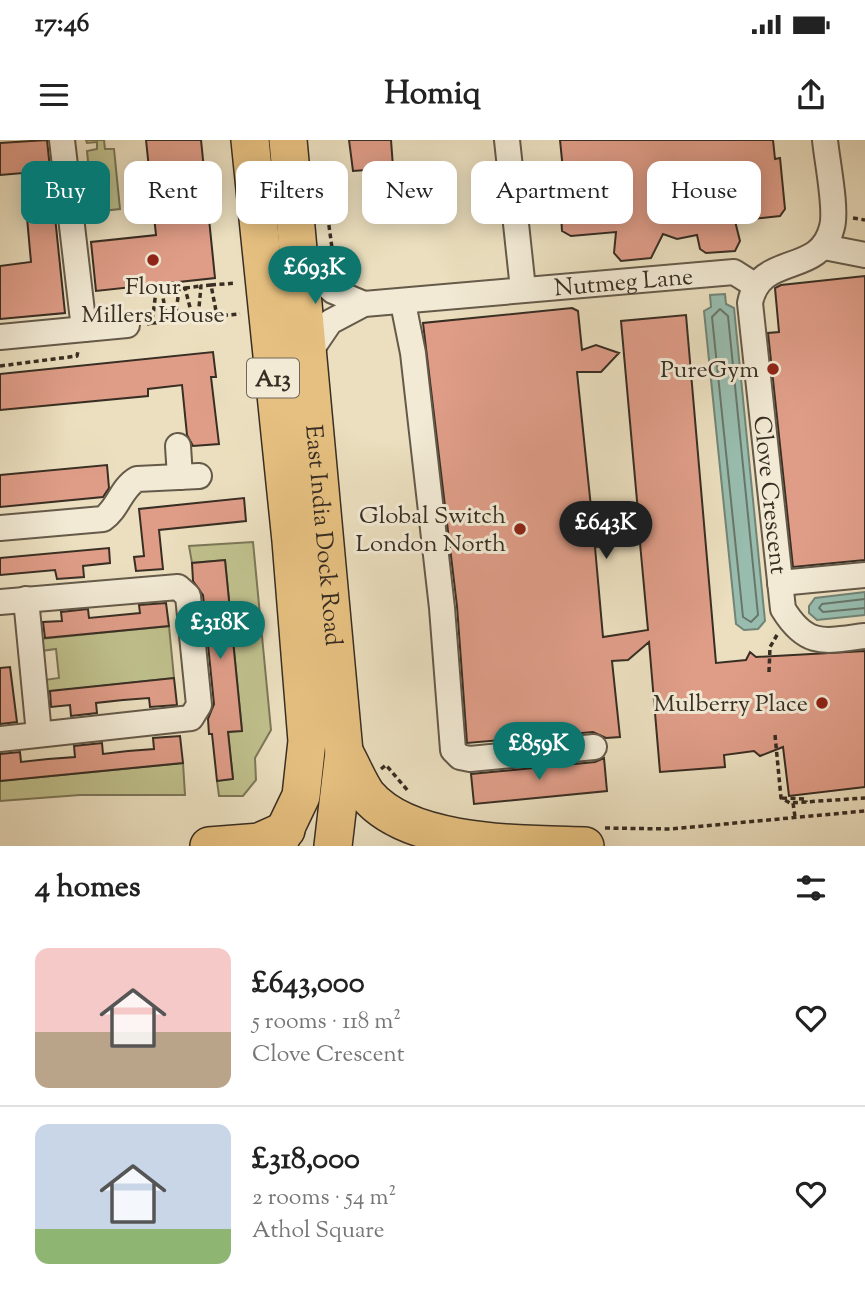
<!DOCTYPE html>
<meta charset="utf-8">
<style>
:root{--surface:#fff;--page:#f2f2f2;--text:#222;--muted:#767676;--line:#e0e0e0;--accent:#0f766e}
body{margin:0;font-family:"Sorts Mill Goudy",serif;background:var(--page);color:var(--text);height:100vh;display:flex;flex-direction:column;font-size:26px;white-space:nowrap}
*{box-sizing:border-box;margin:0}
p{font-size:23px;color:var(--muted)}
.icon{flex:none;width:38px;height:38px;fill:none;stroke:currentColor;stroke-width:2;stroke-linecap:round;stroke-linejoin:round}
.map{position:relative;height:706px;overflow:hidden}
.details{display:flex;flex-direction:column;background:var(--surface);flex:1}
.details>*{flex:none}
.banner{position:absolute;left:21px;top:21px;width:824px;height:63px;display:flex;gap:14px}
.price{position:absolute;translate:-50% -60px;padding:0 16px;border-radius:24px;background:var(--accent);color:#fff;font-size:23px;line-height:46px;filter:drop-shadow(0 2px 4px #0008)}
.price::after{content:'';position:absolute;left:50%;top:42px;width:21px;height:16px;margin-left:-10px;background:inherit;clip-path:polygon(0 0,100% 0,50% 100%)}
.price.on{background:#222;color:#fff}
ul{padding:0;list-style:none}
li{display:flex;align-items:center;gap:21px;height:175px;padding:0 35px}
li+li{border-top:2px solid var(--line)}
li span{display:grid;place-items:center;flex:none;width:196px;height:140px;border-radius:14px;color:#555}
li>.icon{margin-inline-start:auto}
span .icon{width:84px;height:84px;fill:#fffc;stroke-width:1}
li b{font-size:30px}
h2{display:flex;justify-content:space-between;align-items:center;height:84px;padding:0 35px;font-size:30px}
.chip{padding:0 24px;border-radius:14px;background:var(--surface);box-shadow:0 4px 18px #0003;font-size:24px;line-height:63px}
.chip.on{background:var(--accent);color:#fff}
.status{display:flex;justify-content:space-between;align-items:center;height:49px;padding:0 35px;background:var(--surface);direction:ltr}
.status svg{height:19px;fill:currentColor}
header{display:flex;justify-content:space-between;align-items:center;height:91px;padding:0 35px;background:var(--surface);font-size:32px;font-weight:800}
.map>svg:first-child{display:block}
</style>
<div class="status"><b>17:46</b><svg viewBox="0 0 49 12"><path d="M0 12V9h3v3zM5 12V6h3v6zM10 12V3h3v9zM15 12V0h3v12zM26 1h20v11H26zM47 4h2v5h-2z"/></svg></div>
<header><svg class="icon" aria-label="menu" viewBox="0 0 24 24"><path d="M4 6h16M4 12h16M4 18h16"/></svg>Homiq<svg class="icon" aria-label="share" viewBox="0 0 24 24"><path d="M12 15V3M7 8l5-5 5 5M5 13v7h14v-7"/></svg></header>
<div class="map">
<svg width="865" height="706" viewBox="0 0 865 706">
<rect width="100%" height="100%" fill="#ebdfbf"/>
<filter id="stains"><feTurbulence type="fractalNoise" baseFrequency=".00286" numOctaves="4"/><feColorMatrix values="0 0 0 0 .2 0 0 0 0 .09 0 0 0 0 .02 0 0 0 .5 -.17"/></filter>
<radialGradient id="worn" r=".72"><stop offset=".6" stop-color="#630" stop-opacity="0"/><stop offset="1" stop-color="#630" stop-opacity=".3"/></radialGradient>
<path fill="#bfc08c" stroke="#7c7758" stroke-width="2" d="M86 0H104L105 9H114L120 69 93 72 87 11 97 9V2L87 3Z
M253 402 271 590 255 618 256 640 243 656H219L217 641 233 639 228 592 242 590 225 420 192 423 189 406Z
M169 486 174 538 45 552 44 540 59 538 56 509 41 511 40 499Z
M183 623 185 655H80L0 661V641Z"/>
<path fill="#98bdaf" stroke="#728477" stroke-width="2" d="M725 154 726 164 734 168 765 481 758 489 744 490 736 484 704 171 711 167 710 155Z
M865 452V475L817 480 809 473V466L815 458Z"/>
<g fill="none" stroke-linecap="round" stroke-linejoin="round">
<path stroke="#687669" stroke-width="2" d="M720 169 728 176 758 475 751 482 743 477 712 177Z
M865 459 822 464 819 468 823 472 865 468"/>
</g>
<path fill="#df9d88" stroke="#382e23" stroke-width="2" fill-rule="evenodd" d="M47 0 65 173 0 179V126L31 122 23 33 0 35V3Z
M146 0H201L215 138 96 151 91 102 156 95Z
M349 0H391L393 27H386L387 40 368 42 366 30 353 31Z
M560 0H773L775 19 780 18 785 69 780 76 735 81 740 101 735 111 706 113 700 109 697 95 677 99 663 94 651 118 621 121 614 113 616 92 571 96 562 91 559 40H564Z
M865 136V420L793 427 768 193 779 192 775 148 781 145Z
M572 168 578 171 582 210 596 205 619 213 601 232H577L592 377 638 372 621 181 686 175 716 523 746 520 750 512 756 517 865 511V647L789 656 783 607 760 616 754 611 724 615 725 627 660 632 649 502 628 520 612 521 620 597 606 598 593 592 467 603 457 466 423 183ZM640 403 648 490 603 497 595 407Z
M213 212 216 237H211L219 304 193 306 187 295 182 245 148 249V256L0 270V234Z
M107 325 109 348 103 357 0 367V335Z
M244 358 246 381 159 390 163 429 136 431 134 417 144 416 139 369Z
M109 408 110 423 83 426 84 437 57 439 55 430 0 435V418Z
M225 420 242 591 228 592 233 639 217 641 212 594H209L208 579 214 564 203 455 193 441 192 423Z
M166 463 169 486 45 498 43 482 62 481 61 472 88 469 89 478 140 473 139 465Z
M10 527 17 582 0 584V528Z
M174 538 177 565 150 567 149 558 123 560 96 563 97 573 71 576 70 565 51 567 50 551Z
M180 596 183 623 0 641V614L20 612 21 622 48 619 75 617 74 606 102 603 103 614 128 611 154 609 153 598Z
M604 618 607 651 474 664 471 634 595 622Z"/>
<g fill="none" stroke-linecap="round" stroke-linejoin="round">
<g stroke="#655a4a" stroke-width="28">
<g id="minor">
<path d="M62 0 84 189"/>
<path d="M507 0 523 149"/>
<path id="s1" d="M825 0C827 21 837 69 832 87 820 138 760 111 750 163L783 469C807 508 825 501 865 496"/>
<path d="M824 107 865 115"/>
<path d="M298 120 333 151 364 164"/>
<path d="M403 163 413 213 442 468 453 610 460 617 470 619 594 607"/>
<path d="M0 197 127 185"/>
<path id="s2" d="M307 216 330 182 364 164 734 132 756 146"/>
<path d="M178 306 180 337"/>
<path d="M0 388 103 379C118 369 121 348 137 339L199 336"/>
<path d="M780 443 865 435"/>
<path d="M26 459 39 594"/>
<path d="M0 462 178 447 188 456 199 565 191 578 0 599"/>
</g>
</g>
<g stroke="#382e23" stroke-width="40">
<g id="highway">
<path d="M250 0 291 401 307 601 301 656 277 706"/>
<path id="s3" d="M288 0 344 612 333 706"/>
<path d="M344 612C352 626 358 642 367 655 410 706 520 704 585 706"/>
<path d="M209 706 259 702 286 690"/>
</g>
</g>
<path stroke="#382e23" stroke-width="3.5" stroke-dasharray="5 3.5" stroke-linecap="butt" d="M321 26 334 123
M853 78 865 80
M211 145 236 143
M185 148 201 146
M162 151 179 149
M198 178 217 176
M175 181 193 179
M152 183 167 182
M147 184 152 183 156 151H162L167 182 175 181 179 149 185 148 193 179 198 178 201 146 211 145 217 176 240 174
M0 226 77 216 78 211
M769 532 770 507 777 495
M775 595 781 658 790 663 865 658
M381 629 386 625 409 652
M782 658 806 659V662
M793 663 795 677
M605 688 671 689 865 671"/>
<use href="#minor" stroke="#f2ead5" stroke-width="24"/>
<use href="#highway" stroke="#e6c080" stroke-width="37"/>
</g>
<g fill="#8f2418" stroke="#f2ead5" stroke-width="2.5">
<circle cx="153" cy="120" r="7"/>
<circle cx="773" cy="229" r="7"/>
<circle cx="520" cy="389" r="7"/>
<circle cx="822" cy="563" r="7"/>
</g>
<g text-anchor="middle" stroke-width="6" stroke-linejoin="round" paint-order="stroke">
<rect fill="#f2ead5" stroke="#706658" stroke-width="2" x="247" y="218.5" width="52" height="39" rx="5"/>
<g font-size="23" font-weight="bold" fill="#382e23">
<text x="273" y="246">A13</text>
</g>
<g font-size="24" fill="#382e23" stroke="#f2ead5">
<text dy="8" stroke="none"><textPath href="#s2" startOffset="340">Nutmeg Lane</textPath></text>
<text dy="8" stroke="none"><textPath href="#s1" startOffset="399">Clove Crescent</textPath></text>
<text dy="8" stroke="none"><textPath href="#s3" startOffset="397">East India Dock Road</textPath></text>
</g>
<g font-size="24" fill="#382e23" stroke="#f2ead5" text-anchor="end">
<text x="153" y="154" text-anchor="middle">Flour<tspan x="153" dy="28">Millers House</tspan></text>
<text x="759" y="237">PureGym</text>
<text x="506" y="383">Global Switch<tspan x="506" dy="28">London North</tspan></text>
<text x="808" y="571">Mulberry Place</text>
</g>
</g>
<rect width="100%" height="100%" filter="url(#stains)"/>
<rect width="100%" height="100%" fill="url(#worn)"/>
</svg>
<b class="price" style="left:315px;top:166px">£693K</b>
<b class="price on" style="left:606px;top:421px">£643K</b>
<b class="price" style="left:220px;top:521px">£318K</b>
<b class="price" style="left:539px;top:642px">£859K</b>
<div class="banner">
<a class="chip on">Buy</a>
<a class="chip">Rent</a>
<a class="chip">Filters</a>
<a class="chip">New</a>
<a class="chip">Apartment</a>
<a class="chip">House</a>
</div>
</div>
<section class="details">
<h2>4 homes<svg class="icon" aria-label="filters" viewBox="0 0 24 24"><path d="M4 7h16M4 17h16"/><circle cx="9" cy="7" r="2"/><circle cx="15" cy="17" r="2"/></svg></h2>
<ul>
<li><span style="background:linear-gradient(#f6c9c9 60%,#b9a48a 0)"><svg class="icon" aria-label="home" viewBox="0 0 24 24"><path d="M3 11l9-7 9 7M6 9v11h12V9"/></svg></span><div><b>£643,000</b><p>5 rooms · 118 m²</p><p>Clove Crescent</p></div><svg class="icon" aria-label="heart" viewBox="0 0 24 24"><path d="M12 20l-8-8c-3-5 5-10 8-4 3-6 11-1 8 4z"/></svg></li>
<li><span style="background:linear-gradient(#c9d6e8 75%,#8fb573 0)"><svg class="icon" aria-label="home" viewBox="0 0 24 24"><path d="M3 11l9-7 9 7M6 9v11h12V9"/></svg></span><div><b>£318,000</b><p>2 rooms · 54 m²</p><p>Athol Square</p></div><svg class="icon" aria-label="heart" viewBox="0 0 24 24"><path d="M12 20l-8-8c-3-5 5-10 8-4 3-6 11-1 8 4z"/></svg></li>
</ul>
</section>
